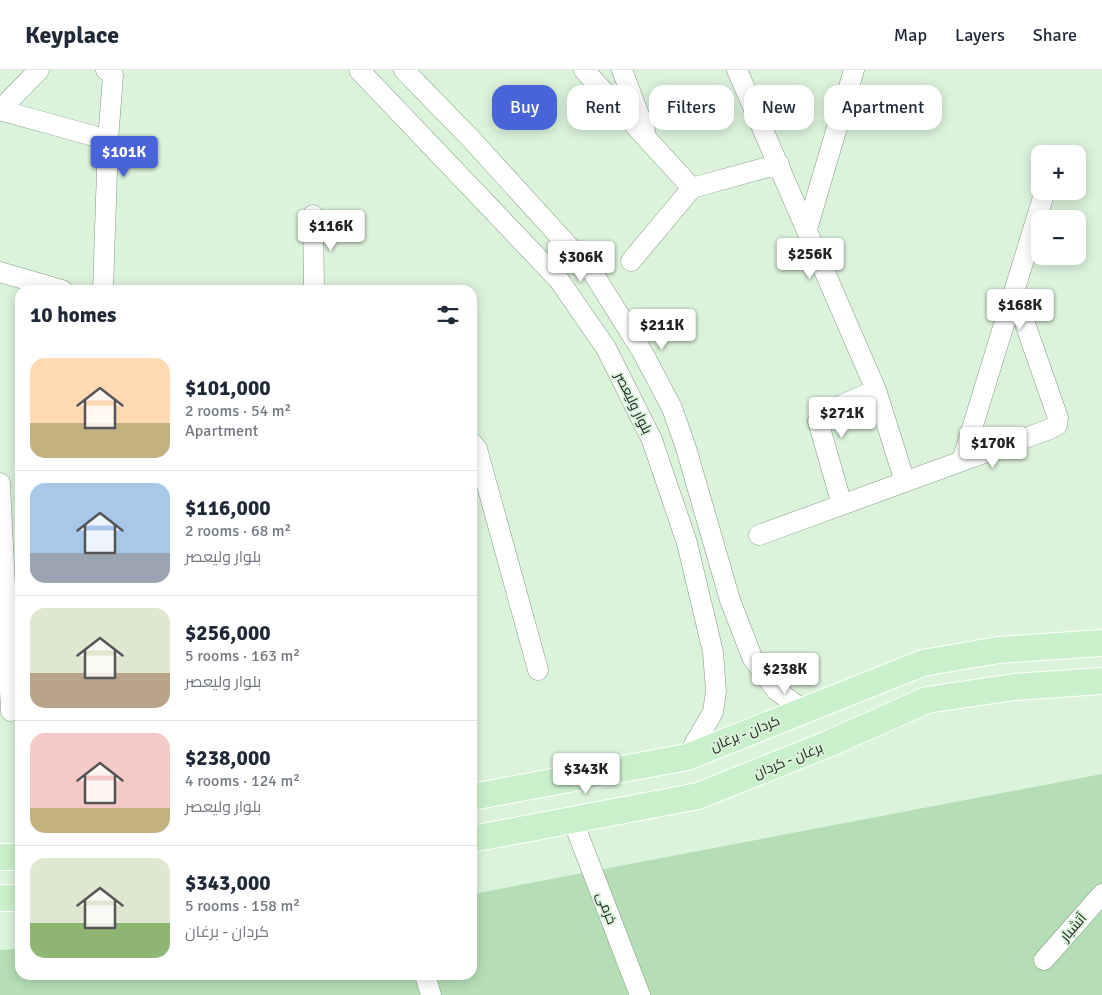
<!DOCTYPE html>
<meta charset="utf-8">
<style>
:root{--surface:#fff;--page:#f2f2f3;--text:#1f2937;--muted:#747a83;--line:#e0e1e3;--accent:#4963d8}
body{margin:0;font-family:Signika,Cairo,sans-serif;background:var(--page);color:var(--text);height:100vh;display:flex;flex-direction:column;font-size:19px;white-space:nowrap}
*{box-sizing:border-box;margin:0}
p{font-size:16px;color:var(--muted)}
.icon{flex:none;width:28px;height:28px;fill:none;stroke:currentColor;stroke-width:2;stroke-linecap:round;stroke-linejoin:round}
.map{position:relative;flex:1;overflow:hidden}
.sheet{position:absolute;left:15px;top:215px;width:462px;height:695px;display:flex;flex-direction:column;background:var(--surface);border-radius:15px;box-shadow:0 2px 12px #0003}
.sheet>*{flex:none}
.hud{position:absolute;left:492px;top:15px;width:475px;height:45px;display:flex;gap:10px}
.buttons{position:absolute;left:1031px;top:75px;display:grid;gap:10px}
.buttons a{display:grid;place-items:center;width:55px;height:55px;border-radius:10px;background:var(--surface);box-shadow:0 2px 12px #0003;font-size:25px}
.price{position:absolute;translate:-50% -42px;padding:0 11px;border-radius:5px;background:#fff;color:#222;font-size:16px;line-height:32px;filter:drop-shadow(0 1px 2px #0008)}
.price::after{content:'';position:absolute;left:50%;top:30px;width:15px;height:11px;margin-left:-8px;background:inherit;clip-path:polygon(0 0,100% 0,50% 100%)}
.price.on{background:var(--accent);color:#fff}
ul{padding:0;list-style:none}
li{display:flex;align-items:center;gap:15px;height:125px;padding:0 15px}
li+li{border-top:1px solid var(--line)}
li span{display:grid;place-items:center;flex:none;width:140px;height:100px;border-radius:15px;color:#555}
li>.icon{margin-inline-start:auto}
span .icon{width:60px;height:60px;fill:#fffc;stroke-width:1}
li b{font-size:21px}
h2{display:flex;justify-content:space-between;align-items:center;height:60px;padding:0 15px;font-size:21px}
.tag{padding:0 18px;border-radius:15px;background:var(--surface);box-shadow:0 2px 12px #0003;font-size:18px;line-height:45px}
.tag.on{background:var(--accent);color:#fff}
header{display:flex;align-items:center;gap:30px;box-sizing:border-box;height:70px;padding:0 25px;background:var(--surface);border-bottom:1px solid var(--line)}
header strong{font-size:24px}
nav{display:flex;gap:28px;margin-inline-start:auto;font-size:18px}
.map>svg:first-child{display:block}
</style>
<header>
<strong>Keyplace</strong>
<nav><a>Map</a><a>Layers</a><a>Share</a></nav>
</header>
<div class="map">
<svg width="1102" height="925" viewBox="0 0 1102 925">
<rect width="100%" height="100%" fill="#dbf2db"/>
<path fill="#b5deb6" d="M1102 704V925H0V880L20 879V905H472L473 824Z"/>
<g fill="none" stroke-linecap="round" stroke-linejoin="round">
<g stroke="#849984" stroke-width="21">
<path id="minor" d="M359 0 559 210 606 278 652 370 687 473 713 582 716 621 713 642 687 687
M404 0 472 70 593 203 643 283 672 338 686 378 730 530 752 587 776 620 803 640
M584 0 692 118
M622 0 645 61
M737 0 876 320 905 412
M0 40 108 70
M0 40 39 0
M313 145 314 220
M807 159 854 0
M631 191 692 118 779 94
M0 202 62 220
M103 220 108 70 113 6 112 2 106 0
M472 373 477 379 538 600
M962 391 1045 121
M0 413 11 641
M842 435 818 351 821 345 828 341 876 320
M759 465 1050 359 1057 355 1058 348 1014 222
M573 751 640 925
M1044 890 1102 824
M425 905 431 925"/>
</g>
<g stroke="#fff" stroke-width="28">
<path id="major" d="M472 727 687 687 923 593 998 580 1102 573
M472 769 698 726 828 674 927 630 1014 617 1102 611
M0 787H20
M0 828H20"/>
</g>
<use href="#minor" stroke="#fff" stroke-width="20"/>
<use href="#major" stroke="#caefcb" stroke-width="26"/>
</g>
<g text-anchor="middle" stroke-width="4" stroke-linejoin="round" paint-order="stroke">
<g font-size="14" fill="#212a21" stroke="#dbf2db">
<text transform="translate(634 333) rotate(64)" y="5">بلوار ولیعصر</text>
<text transform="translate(745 663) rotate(-22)" y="5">کردان - برغان</text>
<text transform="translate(788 690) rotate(-22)" y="5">برغان - کردان</text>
<text transform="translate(607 838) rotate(69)" y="5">خرمی</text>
<text transform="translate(1073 857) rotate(-49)" y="5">آتشبار</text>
</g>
</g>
</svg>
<div class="buttons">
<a>+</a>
<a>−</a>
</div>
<b class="price on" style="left:124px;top:108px">$101K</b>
<b class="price" style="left:331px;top:182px">$116K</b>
<b class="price" style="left:810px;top:210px">$256K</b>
<b class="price" style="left:581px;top:213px">$306K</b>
<b class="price" style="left:1020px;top:261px">$168K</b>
<b class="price" style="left:662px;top:281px">$211K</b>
<b class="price" style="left:842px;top:369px">$271K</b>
<b class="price" style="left:993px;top:399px">$170K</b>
<b class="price" style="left:785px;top:625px">$238K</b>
<b class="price" style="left:586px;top:725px">$343K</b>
<div class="hud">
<a class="tag on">Buy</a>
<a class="tag">Rent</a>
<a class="tag">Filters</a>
<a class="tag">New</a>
<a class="tag">Apartment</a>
</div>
<section class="sheet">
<h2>10 homes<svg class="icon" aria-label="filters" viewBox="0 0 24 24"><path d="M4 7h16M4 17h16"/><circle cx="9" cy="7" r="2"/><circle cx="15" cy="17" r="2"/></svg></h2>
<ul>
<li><span style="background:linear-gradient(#ffd9b3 65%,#c2b280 0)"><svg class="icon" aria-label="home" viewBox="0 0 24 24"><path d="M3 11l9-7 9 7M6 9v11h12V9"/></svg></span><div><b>$101,000</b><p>2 rooms · 54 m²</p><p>Apartment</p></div></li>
<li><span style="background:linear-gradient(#a9c7e8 70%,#9aa5b1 0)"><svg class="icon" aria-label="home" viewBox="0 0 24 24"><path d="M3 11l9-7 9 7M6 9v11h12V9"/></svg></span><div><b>$116,000</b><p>2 rooms · 68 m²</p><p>بلوار ولیعصر</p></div></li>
<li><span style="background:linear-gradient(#dfe7d0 65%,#b9a48a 0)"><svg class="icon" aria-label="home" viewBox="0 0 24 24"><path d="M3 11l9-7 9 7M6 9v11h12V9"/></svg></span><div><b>$256,000</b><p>5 rooms · 163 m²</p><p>بلوار ولیعصر</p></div></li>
<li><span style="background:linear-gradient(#f6c9c9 75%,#c2b280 0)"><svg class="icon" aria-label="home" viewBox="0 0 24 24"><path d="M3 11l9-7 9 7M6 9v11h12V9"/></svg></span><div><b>$238,000</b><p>4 rooms · 124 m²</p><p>بلوار ولیعصر</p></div></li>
<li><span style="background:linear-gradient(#dfe7d0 65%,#8fb573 0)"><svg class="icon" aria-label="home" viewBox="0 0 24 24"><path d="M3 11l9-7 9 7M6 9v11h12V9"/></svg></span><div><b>$343,000</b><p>5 rooms · 158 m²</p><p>کردان - برغان</p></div></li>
</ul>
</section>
</div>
